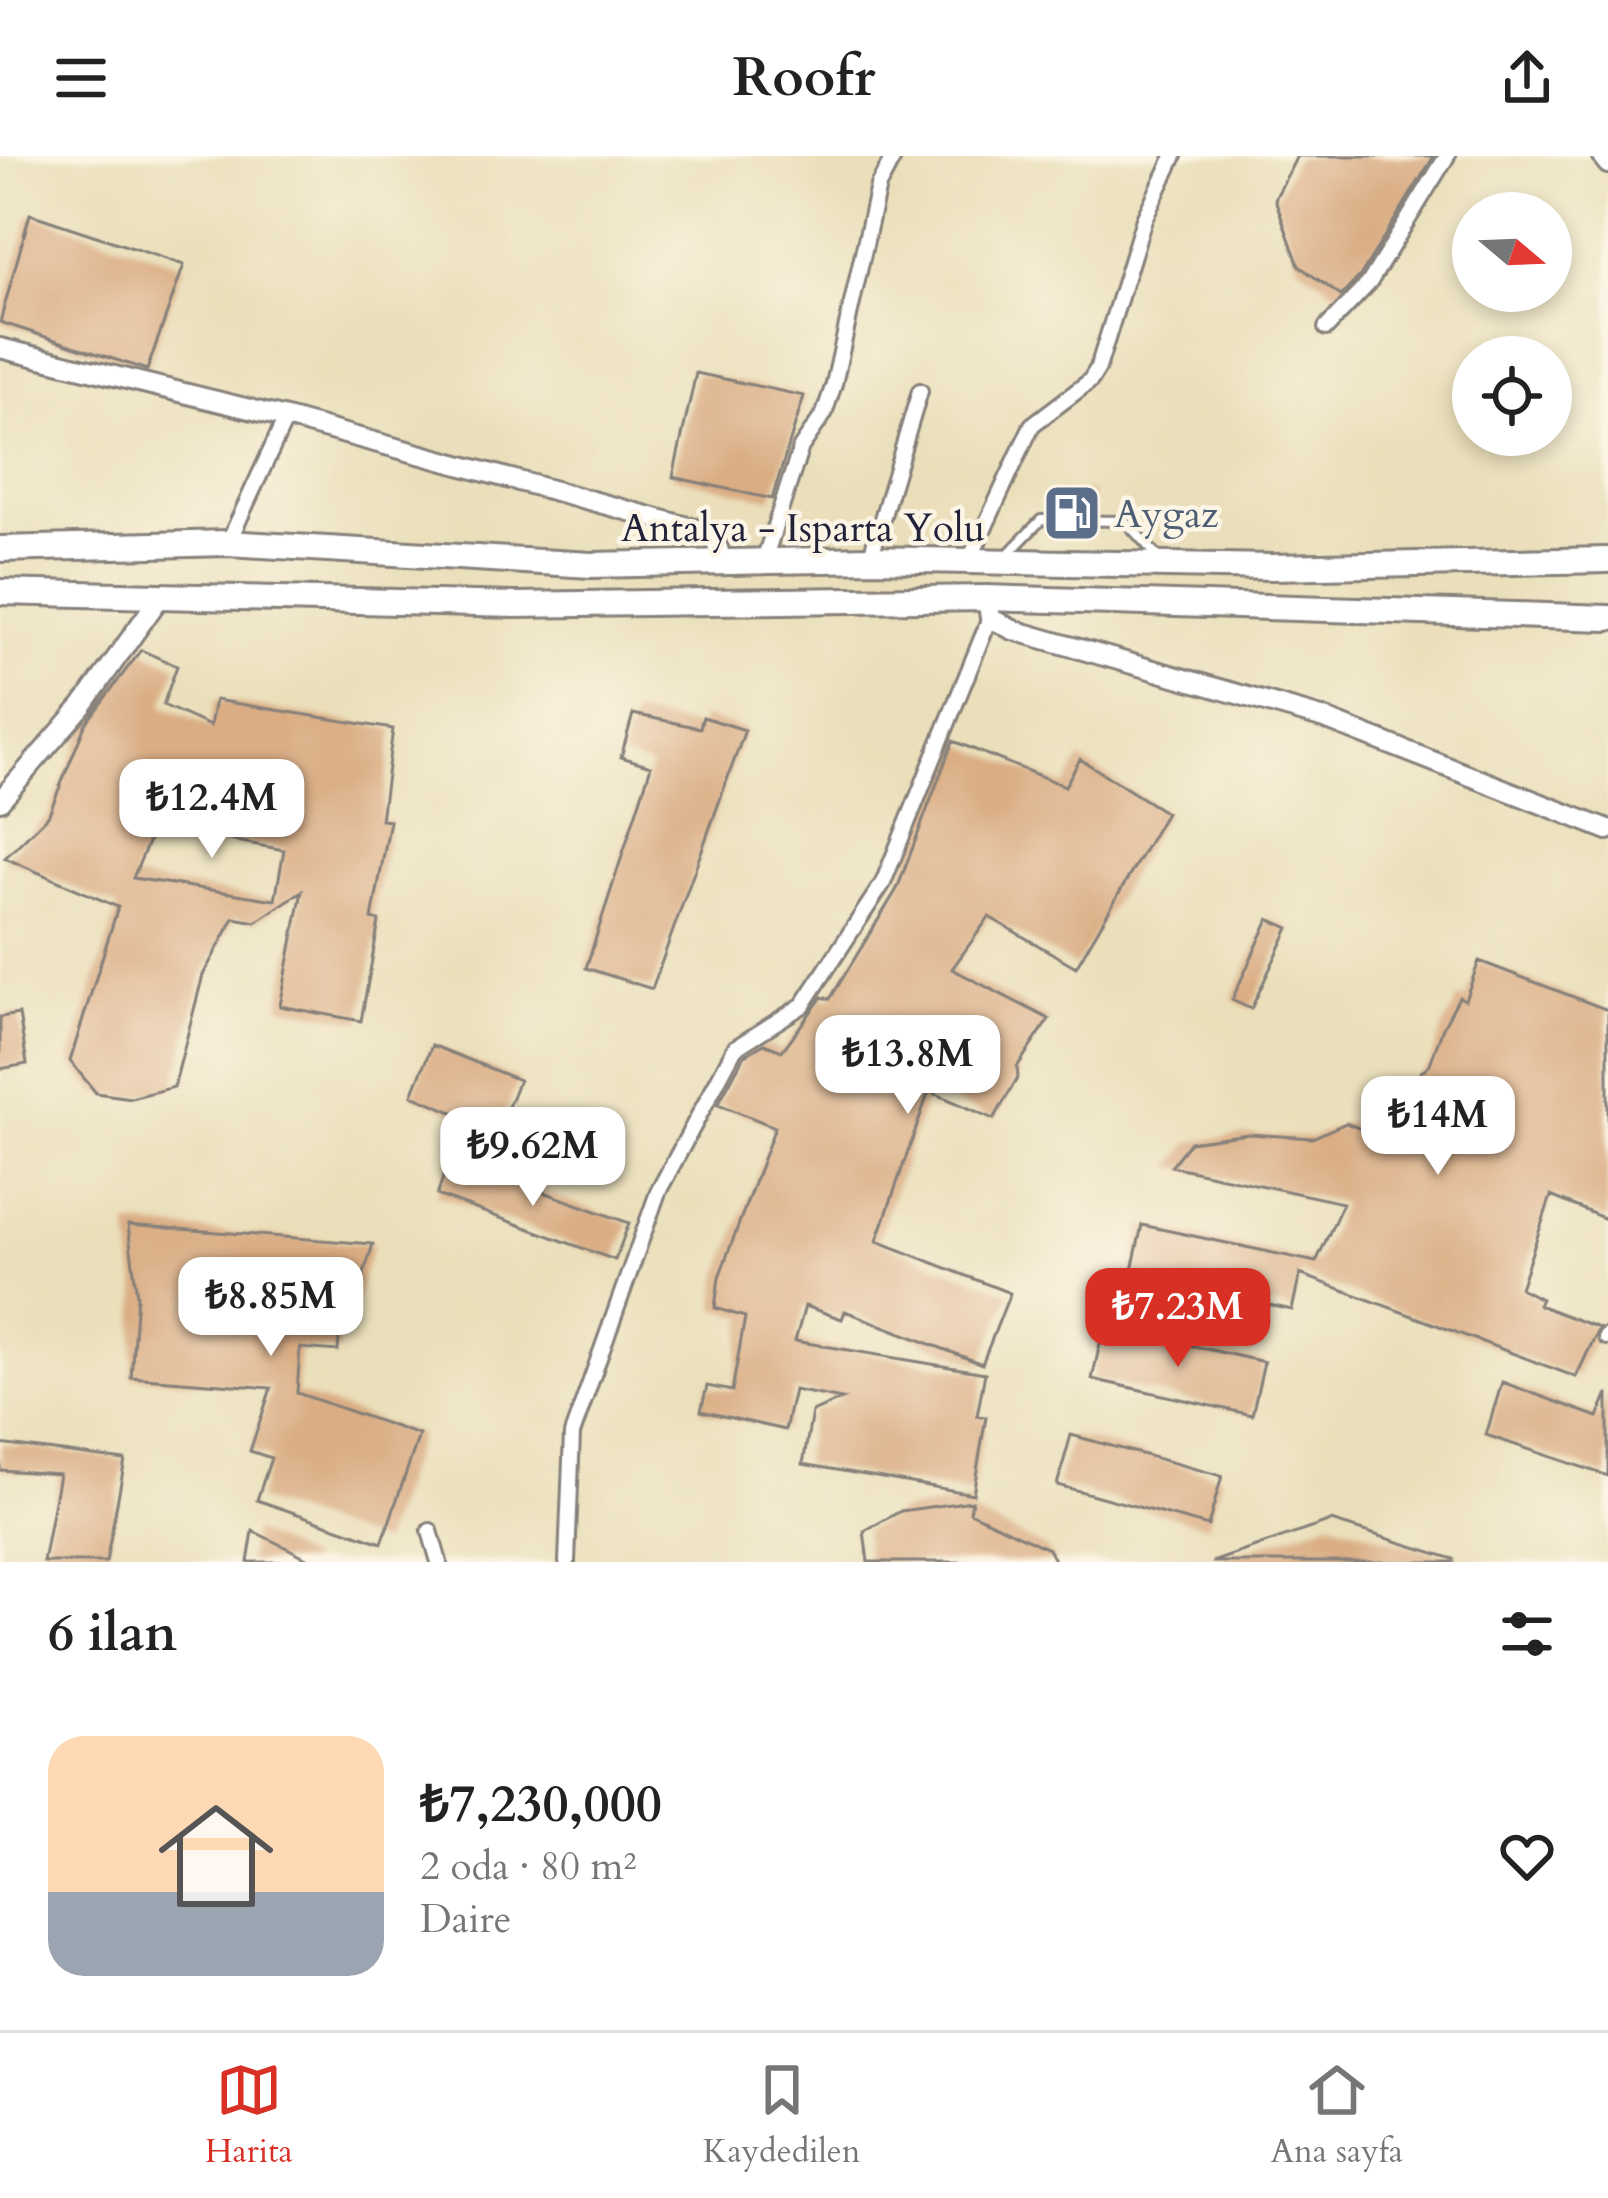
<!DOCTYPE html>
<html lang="tr">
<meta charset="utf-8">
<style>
:root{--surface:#fff;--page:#f6f6f6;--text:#222;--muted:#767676;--line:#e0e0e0;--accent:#d93025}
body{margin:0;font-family:Cardo,serif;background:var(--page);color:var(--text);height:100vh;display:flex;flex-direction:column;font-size:45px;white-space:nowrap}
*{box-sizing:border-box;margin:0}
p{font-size:39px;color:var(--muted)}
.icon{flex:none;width:66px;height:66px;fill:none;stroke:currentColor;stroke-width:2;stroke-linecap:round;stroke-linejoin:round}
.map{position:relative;height:1406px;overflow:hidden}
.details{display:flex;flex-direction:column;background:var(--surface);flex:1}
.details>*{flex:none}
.needle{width:78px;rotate:109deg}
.fabs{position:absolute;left:1452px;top:36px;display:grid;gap:24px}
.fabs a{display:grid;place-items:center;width:120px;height:120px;border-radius:50%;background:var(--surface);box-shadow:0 6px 18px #0003;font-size:60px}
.price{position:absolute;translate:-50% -102px;padding:0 27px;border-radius:24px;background:#fff;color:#222;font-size:39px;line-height:78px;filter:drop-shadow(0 3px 6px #0008)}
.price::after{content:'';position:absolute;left:50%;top:72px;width:36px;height:27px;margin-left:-18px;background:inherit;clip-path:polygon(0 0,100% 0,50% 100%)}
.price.on{background:var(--accent);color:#fff}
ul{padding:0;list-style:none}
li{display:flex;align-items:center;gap:36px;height:300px;padding:0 48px}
li span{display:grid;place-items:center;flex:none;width:336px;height:240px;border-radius:36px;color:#555}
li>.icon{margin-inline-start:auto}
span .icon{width:144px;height:144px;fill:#fffc;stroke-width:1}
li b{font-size:51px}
h2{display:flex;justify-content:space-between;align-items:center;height:144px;padding:0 48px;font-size:51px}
header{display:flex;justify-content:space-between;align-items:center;height:156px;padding:0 48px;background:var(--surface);font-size:54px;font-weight:700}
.menu{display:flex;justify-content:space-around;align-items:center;height:168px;border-top:3px solid var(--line);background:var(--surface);font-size:33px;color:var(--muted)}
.menu a{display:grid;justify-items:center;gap:6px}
.menu .on{color:var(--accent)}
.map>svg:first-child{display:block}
</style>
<header><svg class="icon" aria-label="menu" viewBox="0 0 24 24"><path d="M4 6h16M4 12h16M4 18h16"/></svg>Roofr<svg class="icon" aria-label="share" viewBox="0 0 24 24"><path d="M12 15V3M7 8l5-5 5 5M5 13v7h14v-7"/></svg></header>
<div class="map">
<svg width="1608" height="1406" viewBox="0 0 1608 1406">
<rect width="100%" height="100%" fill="#fcf5e5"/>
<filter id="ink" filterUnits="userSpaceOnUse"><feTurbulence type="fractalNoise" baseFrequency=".00833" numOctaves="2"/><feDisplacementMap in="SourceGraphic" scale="24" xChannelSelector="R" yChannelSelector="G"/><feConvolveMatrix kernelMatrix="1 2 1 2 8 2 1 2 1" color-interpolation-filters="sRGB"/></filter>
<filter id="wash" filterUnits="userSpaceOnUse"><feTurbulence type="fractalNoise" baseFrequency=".004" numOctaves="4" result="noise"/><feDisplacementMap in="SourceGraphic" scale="48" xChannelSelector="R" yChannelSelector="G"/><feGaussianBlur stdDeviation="2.7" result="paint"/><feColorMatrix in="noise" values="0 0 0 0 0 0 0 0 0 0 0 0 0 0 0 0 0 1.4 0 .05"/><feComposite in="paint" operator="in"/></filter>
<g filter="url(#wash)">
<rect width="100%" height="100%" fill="#eadfba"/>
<g id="blocks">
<path fill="#daad84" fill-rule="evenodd" d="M1297 0H1434L1360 120 1341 140 1299 110 1275 43Z
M30 58 184 109 147 214 0 166Z
M696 217 804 240 772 343 673 321Z
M1052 336H1092L1091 356H1051Z
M141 494 177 510 163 549 210 570 215 544 393 573 381 664 390 665 372 763 379 765 361 865 280 850 302 735 256 766 234 762 203 819 174 931 131 942 96 937 70 905 118 751 5 702 48 660 86 567ZM155 670 284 694 275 744 133 722Z
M633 558 700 572 703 561 745 574 652 833 586 812 651 610 621 601Z
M953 585 1065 630 1080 603 1166 657 1076 811 989 761 952 813 1049 863 1017 911 1018 921 994 963 929 935 877 1085 1010 1137 982 1208 845 1155 842 1163 805 1150 795 1185 985 1217 977 1260 986 1261 973 1338 803 1308 812 1256 842 1243 794 1234 785 1274 701 1255 707 1230 732 1235 745 1161 715 1152 719 1121 775 971 718 948 744 900 764 888 782 895 822 841 830 843 897 733Z
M1269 763 1289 772 1251 853 1232 844Z
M1479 805 1608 854V1064L1551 1040 1520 1132 1541 1143 1538 1149 1599 1172 1576 1221 1300 1118 1292 1154 1131 1119 1142 1069 1316 1106 1343 1047 1171 1010 1190 986 1248 978 1312 982 1346 967 1376 979 1389 946 1430 908 1443 871 1459 841 1465 844Z
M19 858 27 908 0 913V861Z
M432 889 519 924 498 975 412 939Z
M450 1002 629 1067 615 1104 437 1039Z
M128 1069 373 1088 352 1157 341 1156 338 1195 300 1192 297 1237 419 1279 382 1387 257 1344 271 1302 250 1295 271 1232 131 1221 137 1140Z
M1104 1170 1264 1206 1252 1259 1092 1223Z
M1502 1226 1598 1261 1608 1237V1320L1486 1279Z
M1071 1279 1222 1320 1208 1370 1057 1329Z
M0 1288 125 1304 106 1406H43L59 1318 0 1314Z
M972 1345 970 1356 1048 1393 1055 1406H868L864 1375 901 1355Z
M1331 1365 1454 1403V1406H1212Z
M253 1375 315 1406H248Z"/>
</g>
</g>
<g filter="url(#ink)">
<use href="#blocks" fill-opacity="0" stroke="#86807a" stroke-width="3"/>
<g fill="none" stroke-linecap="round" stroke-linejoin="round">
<g stroke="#86807a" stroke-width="14">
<path id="service" d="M1005 401 1041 364 1125 365 1161 404"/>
</g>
<g stroke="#86807a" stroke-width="20">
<path id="minor" d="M1326 172 1369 127 1447 0
M228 387 286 262
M870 403 920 235
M764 404 801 291 824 258 834 228 878 30 894 0
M969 405 1032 269 1090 225 1098 212 1144 63 1174 0
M1606 1181 1608 1179
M430 1375 439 1406
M567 1406 572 1278 658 1036 735 892 803 849 883 727 990 462"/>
</g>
<g stroke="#86807a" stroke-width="24">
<path id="tertiary" d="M1602 0 1608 8
M0 192 286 262 714 378 721 403
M987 442 990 462 1013 474 1325 563 1608 674
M0 645 83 549 160 441"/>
</g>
<g stroke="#86807a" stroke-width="30">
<path id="trunk" d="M0 393 228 387 591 409 870 403 1272 411 1608 404
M0 436 515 449 987 442 1608 462"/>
</g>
<use href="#service" stroke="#fff" stroke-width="8"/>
<use href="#minor" stroke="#fff" stroke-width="14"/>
<use href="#tertiary" stroke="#fff" stroke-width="18"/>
<use href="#trunk" stroke="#fff" stroke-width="24"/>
</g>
</g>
<defs>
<g id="fuel-square" transform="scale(3)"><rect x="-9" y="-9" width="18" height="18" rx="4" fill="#5c6f8a" stroke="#fcf5e5"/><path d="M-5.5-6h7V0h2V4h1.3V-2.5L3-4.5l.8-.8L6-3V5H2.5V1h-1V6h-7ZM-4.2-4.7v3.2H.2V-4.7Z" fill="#fff"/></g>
</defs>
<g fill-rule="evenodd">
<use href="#fuel-square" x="1072" y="357"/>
</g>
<g text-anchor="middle" stroke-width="9" stroke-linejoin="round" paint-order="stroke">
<g font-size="39" fill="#4e5e75" stroke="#fcf5e5" text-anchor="start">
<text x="1114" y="371">Aygaz</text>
</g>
<g font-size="39" fill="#22223b" stroke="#fcf5e5">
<text x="803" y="385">Antalya - Isparta Yolu</text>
</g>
</g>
</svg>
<div class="fabs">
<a><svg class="needle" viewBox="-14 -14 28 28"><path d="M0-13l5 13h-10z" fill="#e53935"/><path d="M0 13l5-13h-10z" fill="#767676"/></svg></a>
<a><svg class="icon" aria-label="locate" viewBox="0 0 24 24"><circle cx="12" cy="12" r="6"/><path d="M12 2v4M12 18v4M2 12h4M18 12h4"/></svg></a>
</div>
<b class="price" style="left:212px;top:705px">₺12.4M</b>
<b class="price" style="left:908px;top:961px">₺13.8M</b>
<b class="price" style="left:1438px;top:1022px">₺14M</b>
<b class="price" style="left:533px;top:1053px">₺9.62M</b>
<b class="price" style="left:271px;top:1203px">₺8.85M</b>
<b class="price on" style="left:1178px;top:1214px">₺7.23M</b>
</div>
<section class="details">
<h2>6 ilan<svg class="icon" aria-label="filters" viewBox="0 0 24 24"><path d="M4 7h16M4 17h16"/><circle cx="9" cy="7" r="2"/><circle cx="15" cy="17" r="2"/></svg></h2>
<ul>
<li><span style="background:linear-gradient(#ffd9b3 65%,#9aa5b1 0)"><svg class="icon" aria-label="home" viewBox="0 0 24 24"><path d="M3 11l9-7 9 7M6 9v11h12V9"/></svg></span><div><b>₺7,230,000</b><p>2 oda · 80 m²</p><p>Daire</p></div><svg class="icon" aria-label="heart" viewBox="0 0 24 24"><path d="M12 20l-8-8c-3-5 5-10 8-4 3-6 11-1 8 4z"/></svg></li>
</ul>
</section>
<nav class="menu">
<a class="on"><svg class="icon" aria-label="map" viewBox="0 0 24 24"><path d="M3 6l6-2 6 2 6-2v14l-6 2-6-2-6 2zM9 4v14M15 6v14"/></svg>Harita</a>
<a><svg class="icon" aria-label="saved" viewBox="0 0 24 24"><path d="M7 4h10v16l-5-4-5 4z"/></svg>Kaydedilen</a>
<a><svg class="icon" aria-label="home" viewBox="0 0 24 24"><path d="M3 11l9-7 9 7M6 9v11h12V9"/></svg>Ana sayfa</a>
</nav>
